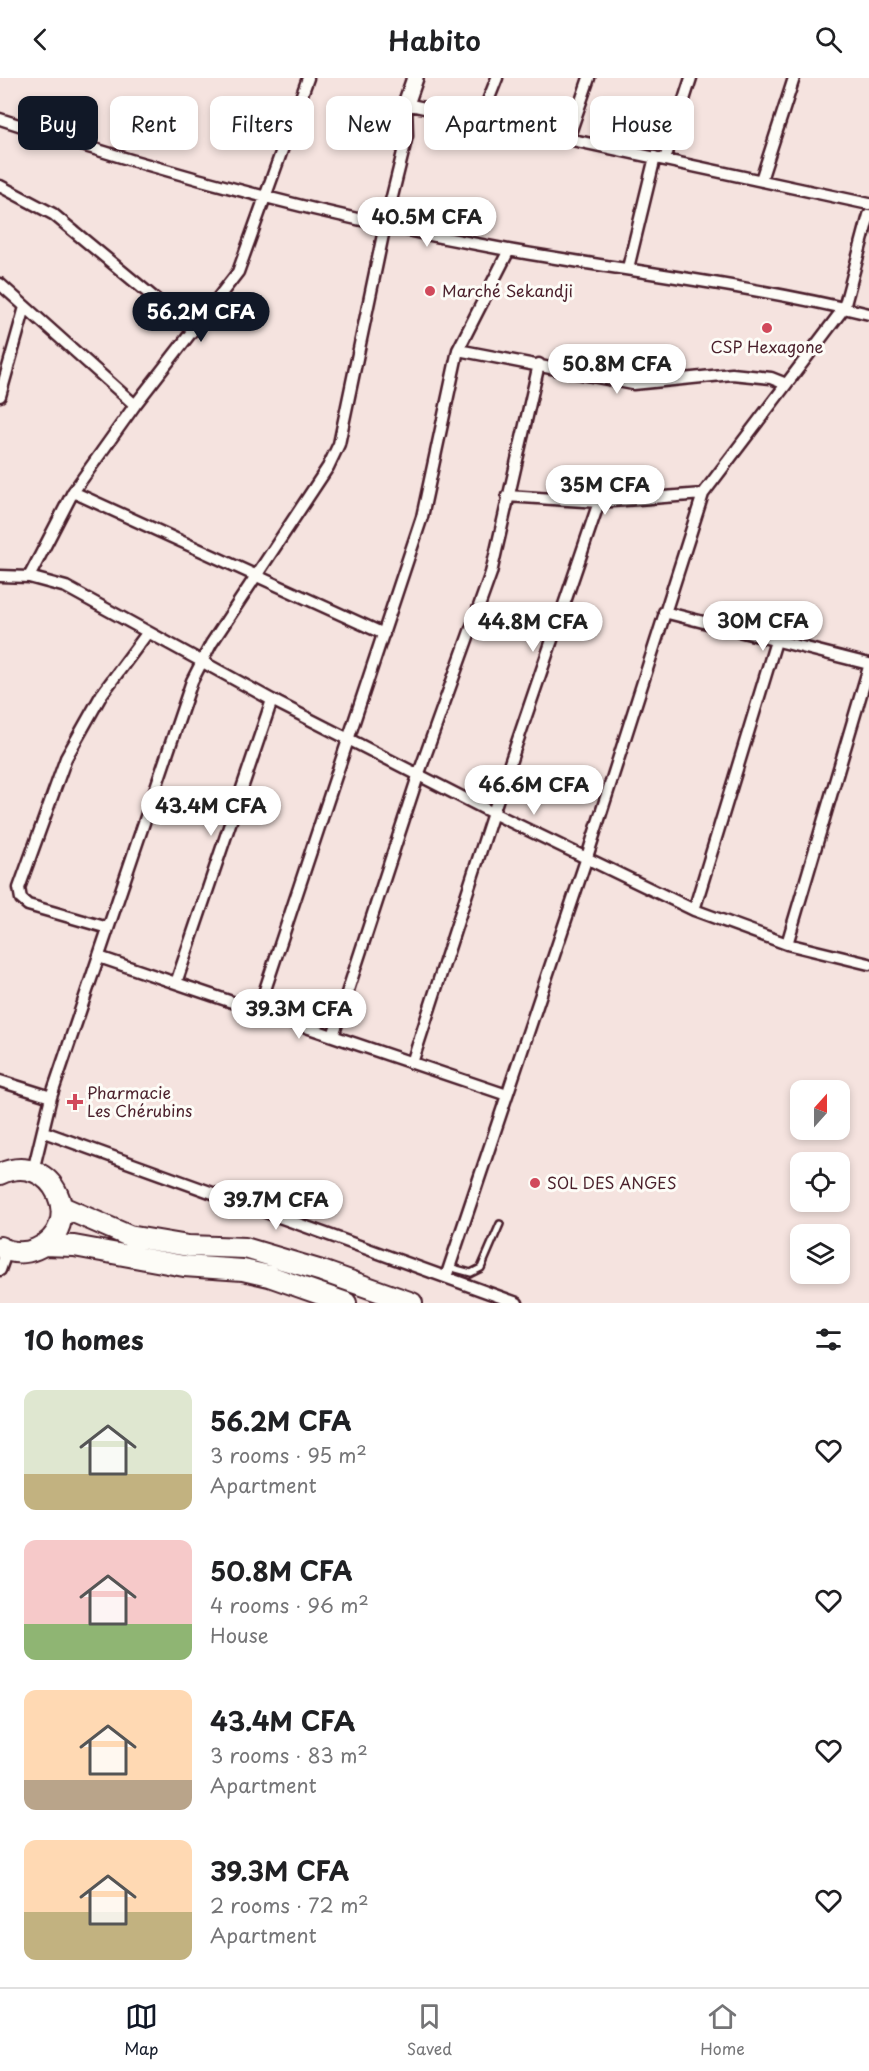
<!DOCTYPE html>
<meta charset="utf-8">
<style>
:root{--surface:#fff;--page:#f2f2f2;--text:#202124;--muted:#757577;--line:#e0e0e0;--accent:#111827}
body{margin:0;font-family:"Playpen Sans",sans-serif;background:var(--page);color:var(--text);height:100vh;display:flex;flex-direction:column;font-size:22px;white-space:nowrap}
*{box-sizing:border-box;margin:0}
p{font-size:20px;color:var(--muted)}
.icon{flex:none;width:33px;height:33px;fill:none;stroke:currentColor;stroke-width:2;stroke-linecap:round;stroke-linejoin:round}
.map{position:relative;height:1225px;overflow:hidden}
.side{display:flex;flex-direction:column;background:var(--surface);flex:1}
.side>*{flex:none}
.top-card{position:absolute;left:18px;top:18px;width:834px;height:54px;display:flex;gap:12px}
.needle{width:39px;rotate:21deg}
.tools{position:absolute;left:790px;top:1002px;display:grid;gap:12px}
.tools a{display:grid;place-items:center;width:60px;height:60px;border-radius:12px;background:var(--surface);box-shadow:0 3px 9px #0003;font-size:30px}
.price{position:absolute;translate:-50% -51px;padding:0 14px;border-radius:21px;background:#fff;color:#222;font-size:20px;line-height:39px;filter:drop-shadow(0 2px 3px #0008)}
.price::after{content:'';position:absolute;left:50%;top:36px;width:18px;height:14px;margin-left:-9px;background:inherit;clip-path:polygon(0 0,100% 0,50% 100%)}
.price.current{background:var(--accent);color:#fff}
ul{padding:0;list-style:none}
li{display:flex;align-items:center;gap:18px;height:150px;padding:0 24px}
li span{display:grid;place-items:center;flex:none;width:168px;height:120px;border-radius:12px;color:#555}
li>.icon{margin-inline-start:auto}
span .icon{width:72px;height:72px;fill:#fffc;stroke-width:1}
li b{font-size:26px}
h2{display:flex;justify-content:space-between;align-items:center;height:72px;padding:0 24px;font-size:26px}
.pill{padding:0 21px;border-radius:12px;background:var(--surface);box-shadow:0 3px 9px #0003;font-size:21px;line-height:54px}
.pill.current{background:var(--accent);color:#fff}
header{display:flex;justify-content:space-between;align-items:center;height:78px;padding:0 24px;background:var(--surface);font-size:27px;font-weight:600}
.menu{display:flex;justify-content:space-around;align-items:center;height:84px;border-top:2px solid var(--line);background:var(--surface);font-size:16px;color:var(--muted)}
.menu a{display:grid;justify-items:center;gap:3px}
.menu .current{color:var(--accent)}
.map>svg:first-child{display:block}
</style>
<header><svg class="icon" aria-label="back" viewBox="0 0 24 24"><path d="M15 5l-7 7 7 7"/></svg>Habito<svg class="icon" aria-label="search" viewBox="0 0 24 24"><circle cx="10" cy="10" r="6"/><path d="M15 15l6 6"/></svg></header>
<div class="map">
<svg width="869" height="1225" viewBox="0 0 869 1225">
<rect width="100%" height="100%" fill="#f5e3df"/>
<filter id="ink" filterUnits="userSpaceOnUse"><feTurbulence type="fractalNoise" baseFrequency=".0167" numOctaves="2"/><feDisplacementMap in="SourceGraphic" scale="12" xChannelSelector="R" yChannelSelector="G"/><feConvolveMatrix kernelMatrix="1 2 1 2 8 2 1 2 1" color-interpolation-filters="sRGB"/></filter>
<g filter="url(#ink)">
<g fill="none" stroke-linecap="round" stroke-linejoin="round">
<g stroke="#4a1f2b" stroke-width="10">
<path id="lane" d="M449 1189 471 1195 481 1190 500 1146"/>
</g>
<g stroke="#4a1f2b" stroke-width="15">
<path id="street" d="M0 41C166 96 336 141 508 172 628 193 750 207 869 236
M480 43 497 0
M568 61 589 0
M665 81 691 0
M761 102 794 0
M0 108 53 136 193 252
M628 190 655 79
M0 206 135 327
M458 272 633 306 732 296 771 300 786 306
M0 318 25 229
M73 414 384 556
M507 418 599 424 703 416
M0 498 29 499 66 509 272 622 493 735 694 832 787 866 869 886
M29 499 73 414 135 327 238 194 308 0
M664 534 869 586
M694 832 776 563
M108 850 28 827 21 821 19 810 66 680 102 616 148 554
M787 866 869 589
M99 879 507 1017
M176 905 272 622
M258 933 422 439 458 272 509 172
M333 958 419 695 491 495 539 286
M412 985 493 735 599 424
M0 1003 51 1019
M44 1054 517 1225
M33 1093 51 1019 192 603 211 566 328 389 339 366 385 147 407 58 406 26 869 126
M0 1192 7 1172
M446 1199 587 779 703 416 844 230 869 137"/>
</g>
<g stroke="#4a1f2b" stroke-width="20">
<path id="secondary" d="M406 26 415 0"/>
</g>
<g stroke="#4a1f2b" stroke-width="24">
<path id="highway" d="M0 1096C53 1071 88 1149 36 1171 24 1176 11 1175 0 1169
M62 1129 129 1158 188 1168 245 1170 322 1193 412 1225
M43 1167 74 1168 184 1188 243 1192 269 1198 346 1225"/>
</g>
<use href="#lane" stroke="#fdfcf7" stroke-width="5"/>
<use href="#street" stroke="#fdfcf7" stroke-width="10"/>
<use href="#secondary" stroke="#fdfcf7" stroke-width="15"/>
<use href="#highway" stroke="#fdfcf7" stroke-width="20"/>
</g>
</g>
<g fill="#d1495b" stroke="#fdfcf7" stroke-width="2">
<circle cx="430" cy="213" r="6"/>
<circle cx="767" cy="250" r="6"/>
<path d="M72 1015h6v6h6v6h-6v6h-6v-6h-6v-6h6z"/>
<circle cx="535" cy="1105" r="6"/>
</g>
<g text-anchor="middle" stroke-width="6" stroke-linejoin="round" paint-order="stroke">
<g font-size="16" fill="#4a1f2b" stroke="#fdfcf7" text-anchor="start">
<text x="442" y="219">Marché Sekandji</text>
<text x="767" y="275" text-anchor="middle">CSP Hexagone</text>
<text x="87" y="1021">Pharmacie<tspan x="87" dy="18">Les Chérubins</tspan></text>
<text x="547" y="1111">SOL DES ANGES</text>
</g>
</g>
</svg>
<div class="tools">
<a><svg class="needle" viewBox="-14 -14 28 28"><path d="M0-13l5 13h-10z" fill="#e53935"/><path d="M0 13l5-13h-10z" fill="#757577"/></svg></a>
<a><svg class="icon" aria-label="locate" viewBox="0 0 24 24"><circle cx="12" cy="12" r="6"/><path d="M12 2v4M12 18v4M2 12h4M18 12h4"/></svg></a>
<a><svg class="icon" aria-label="layers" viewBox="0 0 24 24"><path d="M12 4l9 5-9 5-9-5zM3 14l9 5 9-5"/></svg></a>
</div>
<b class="price" style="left:427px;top:170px">40.5M CFA</b>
<b class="price current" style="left:201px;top:265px">56.2M CFA</b>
<b class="price" style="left:617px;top:317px">50.8M CFA</b>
<b class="price" style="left:605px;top:438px">35M CFA</b>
<b class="price" style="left:763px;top:574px">30M CFA</b>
<b class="price" style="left:533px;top:575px">44.8M CFA</b>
<b class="price" style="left:534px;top:738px">46.6M CFA</b>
<b class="price" style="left:211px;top:759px">43.4M CFA</b>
<b class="price" style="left:299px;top:962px">39.3M CFA</b>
<b class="price" style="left:276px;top:1153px">39.7M CFA</b>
<div class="top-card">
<a class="pill current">Buy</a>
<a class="pill">Rent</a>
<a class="pill">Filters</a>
<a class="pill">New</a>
<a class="pill">Apartment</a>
<a class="pill">House</a>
</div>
</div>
<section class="side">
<h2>10 homes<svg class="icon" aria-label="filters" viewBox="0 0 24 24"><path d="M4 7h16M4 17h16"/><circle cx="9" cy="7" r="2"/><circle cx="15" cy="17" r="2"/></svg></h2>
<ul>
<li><span style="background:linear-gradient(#dfe7d0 70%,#c2b280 0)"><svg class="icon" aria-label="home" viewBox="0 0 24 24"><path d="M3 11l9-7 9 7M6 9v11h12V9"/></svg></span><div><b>56.2M CFA</b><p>3 rooms · 95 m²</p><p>Apartment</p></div><svg class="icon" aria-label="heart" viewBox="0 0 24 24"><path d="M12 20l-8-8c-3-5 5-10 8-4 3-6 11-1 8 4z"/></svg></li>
<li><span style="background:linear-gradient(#f6c9c9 70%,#8fb573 0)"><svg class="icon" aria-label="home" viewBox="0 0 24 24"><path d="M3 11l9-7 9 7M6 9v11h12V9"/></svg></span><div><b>50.8M CFA</b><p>4 rooms · 96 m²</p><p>House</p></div><svg class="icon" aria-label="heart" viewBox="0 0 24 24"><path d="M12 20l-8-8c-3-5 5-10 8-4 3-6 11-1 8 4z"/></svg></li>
<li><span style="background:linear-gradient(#ffd9b3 75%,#b9a48a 0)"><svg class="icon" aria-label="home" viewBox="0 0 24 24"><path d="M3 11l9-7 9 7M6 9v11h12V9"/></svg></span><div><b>43.4M CFA</b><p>3 rooms · 83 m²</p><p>Apartment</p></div><svg class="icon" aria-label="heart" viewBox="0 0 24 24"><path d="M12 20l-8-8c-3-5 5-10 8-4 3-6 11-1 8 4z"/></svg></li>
<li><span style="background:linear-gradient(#ffd9b3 60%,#c2b280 0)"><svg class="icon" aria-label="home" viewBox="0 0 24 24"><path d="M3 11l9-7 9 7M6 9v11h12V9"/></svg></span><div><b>39.3M CFA</b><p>2 rooms · 72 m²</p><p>Apartment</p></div><svg class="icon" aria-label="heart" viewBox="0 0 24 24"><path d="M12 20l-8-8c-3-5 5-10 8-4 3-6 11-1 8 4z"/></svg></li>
</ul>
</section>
<nav class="menu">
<a class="current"><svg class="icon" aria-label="map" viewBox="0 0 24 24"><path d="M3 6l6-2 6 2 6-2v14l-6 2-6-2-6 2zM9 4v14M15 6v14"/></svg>Map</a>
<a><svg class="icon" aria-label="saved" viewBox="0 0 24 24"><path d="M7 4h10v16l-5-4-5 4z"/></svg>Saved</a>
<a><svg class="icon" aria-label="home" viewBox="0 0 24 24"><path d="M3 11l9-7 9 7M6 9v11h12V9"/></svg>Home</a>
</nav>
